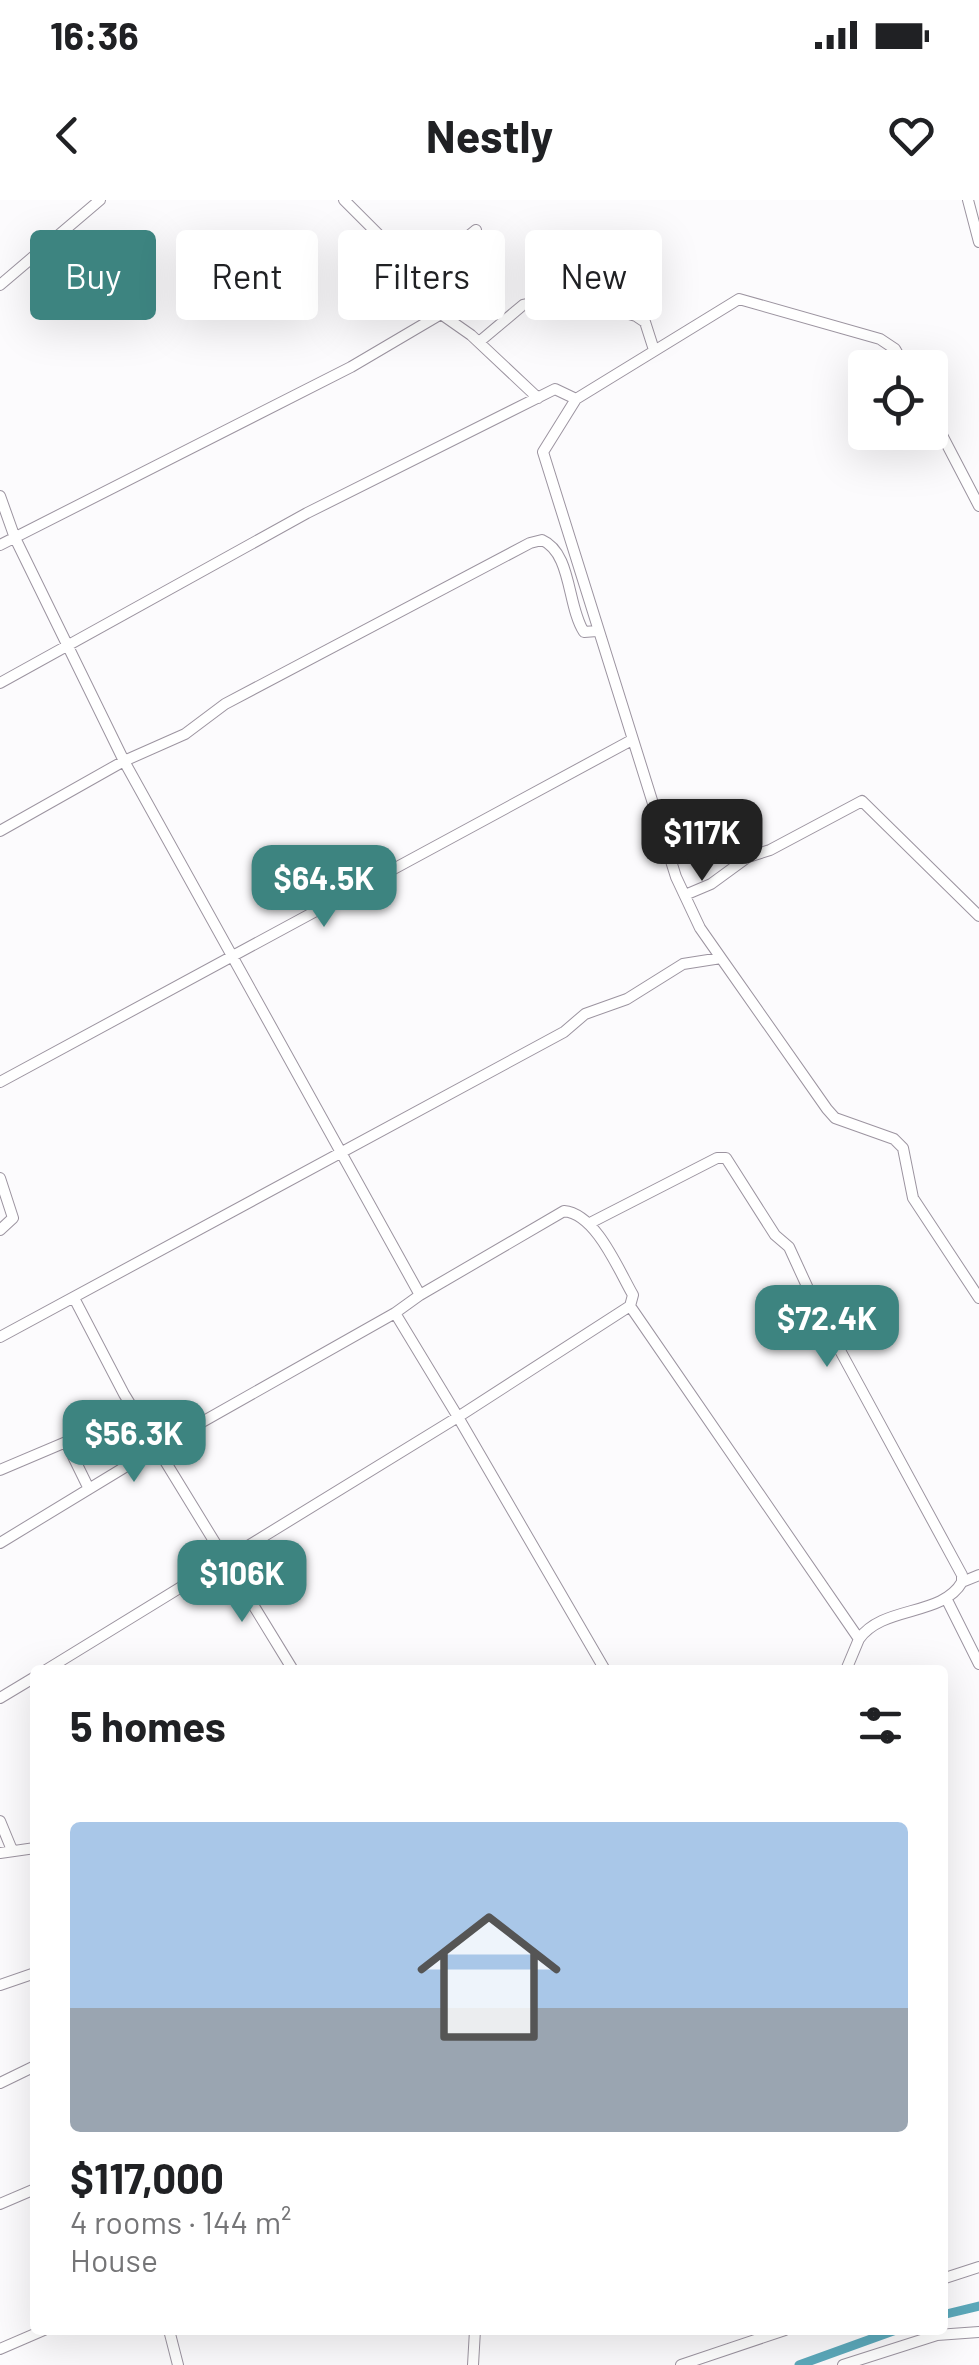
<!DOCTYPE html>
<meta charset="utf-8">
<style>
:root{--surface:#fff;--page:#f2f2f2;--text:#202124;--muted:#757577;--line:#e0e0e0;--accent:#3d8480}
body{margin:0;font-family:Barlow,sans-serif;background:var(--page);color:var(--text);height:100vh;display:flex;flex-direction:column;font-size:38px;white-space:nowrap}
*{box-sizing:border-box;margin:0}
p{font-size:32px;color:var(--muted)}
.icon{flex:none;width:55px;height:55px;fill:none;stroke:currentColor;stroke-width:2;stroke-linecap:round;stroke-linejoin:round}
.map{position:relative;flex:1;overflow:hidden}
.panel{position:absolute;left:30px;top:1465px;width:918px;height:670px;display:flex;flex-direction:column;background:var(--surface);border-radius:10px;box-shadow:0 10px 40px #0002}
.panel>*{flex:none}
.banner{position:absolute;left:30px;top:30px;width:920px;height:90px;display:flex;gap:20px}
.buttons{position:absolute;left:848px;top:150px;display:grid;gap:20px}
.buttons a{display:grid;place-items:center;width:100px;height:100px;border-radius:10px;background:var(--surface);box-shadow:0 10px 40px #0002;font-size:50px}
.price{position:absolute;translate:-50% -85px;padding:0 22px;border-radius:20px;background:var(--accent);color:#fff;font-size:32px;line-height:65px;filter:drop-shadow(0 2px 5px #0008)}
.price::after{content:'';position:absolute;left:50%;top:60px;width:30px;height:22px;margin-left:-15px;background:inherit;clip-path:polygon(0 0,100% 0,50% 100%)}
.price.on{background:#222;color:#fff}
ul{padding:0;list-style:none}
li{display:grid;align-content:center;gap:20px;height:530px;padding:0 40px}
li+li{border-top:2px solid var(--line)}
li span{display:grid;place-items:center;height:310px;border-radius:10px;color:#555}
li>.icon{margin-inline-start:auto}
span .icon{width:180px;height:180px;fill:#fffc;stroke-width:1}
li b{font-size:42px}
h2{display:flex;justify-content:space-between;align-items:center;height:120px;padding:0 40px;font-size:42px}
.pill{padding:0 35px;border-radius:10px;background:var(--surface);box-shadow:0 10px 40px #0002;font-size:35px;line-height:90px}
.pill.on{background:var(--accent);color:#fff}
.status{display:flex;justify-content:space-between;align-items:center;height:70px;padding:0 50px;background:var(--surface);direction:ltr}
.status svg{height:28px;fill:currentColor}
header{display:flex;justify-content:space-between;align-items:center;height:130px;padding:0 40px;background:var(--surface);font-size:45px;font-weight:700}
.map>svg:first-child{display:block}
</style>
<div class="status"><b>16:36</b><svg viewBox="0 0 49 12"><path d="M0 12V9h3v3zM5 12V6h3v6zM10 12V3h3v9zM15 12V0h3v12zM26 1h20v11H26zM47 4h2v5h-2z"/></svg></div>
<header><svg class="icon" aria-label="back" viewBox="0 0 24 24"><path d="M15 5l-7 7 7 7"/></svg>Nestly<svg class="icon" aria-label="heart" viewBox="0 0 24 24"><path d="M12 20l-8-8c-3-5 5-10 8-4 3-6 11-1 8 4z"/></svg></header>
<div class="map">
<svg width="979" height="2165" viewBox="0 0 979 2165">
<rect width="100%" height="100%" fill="#fcfbfd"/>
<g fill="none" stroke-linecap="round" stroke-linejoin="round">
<path stroke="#5ca9bb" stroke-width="9" d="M942 2115 979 2106
M799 2165 896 2130"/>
<g stroke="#9c94a0" stroke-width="12">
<path id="minor" d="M344 0 407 63 434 95 441 114 471 135 538 198
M968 0 979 42
M418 77 476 30
M0 85 100 0
M479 142 523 105 543 101 568 114 615 110 636 116 645 122 654 150
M930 212 979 306
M0 296 15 338 124 561 420 1095 395 1113 458 1217 630 1106 859 1439 846 1470
M0 345 351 167 441 114
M0 483 307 313 555 189 576 199
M0 631 124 561 185 534 225 504 530 343 542 340C572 353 567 406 584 432L597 431
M685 695 711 684 748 657 770 650 862 601 979 716
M721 758 827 909 835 918 894 939 903 948 913 998 979 1098
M0 882 630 541
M0 978 13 1018 0 1030
M592 1022 717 958H726L775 1035 789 1047 817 1108 962 1375V1382C942 1417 883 1405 859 1439
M420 1095 564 1011C596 1014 618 1069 633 1095L630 1106
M74 1098 124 1194 293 1470
M0 1137 564 832 585 814 627 799 683 764 721 758 700 728 676 677 543 252 576 199 739 99 880 139 895 149 906 168
M0 1270 66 1242 89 1289
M0 1343 158 1247 395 1113
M962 1382 979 1375
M946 1398 979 1464
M46 1470 458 1217 605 1470
M0 1498 35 1477
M0 1621 12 1650
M0 1653 35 1648
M0 1785 35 1773
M0 1883 35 1866
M0 2004 35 1989
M942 2079 979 2067
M169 2130 178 2165
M0 2149 44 2130
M473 2165 475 2130
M681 2165 785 2130
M843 2165 937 2135 979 2132"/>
</g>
<use href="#minor" stroke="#fff" stroke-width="10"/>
</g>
</svg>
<div class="buttons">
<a><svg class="icon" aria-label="locate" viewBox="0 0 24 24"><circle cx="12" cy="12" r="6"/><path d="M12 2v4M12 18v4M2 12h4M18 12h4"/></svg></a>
</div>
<b class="price on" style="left:702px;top:684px">$117K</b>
<b class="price" style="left:324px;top:730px">$64.5K</b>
<b class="price" style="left:827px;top:1170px">$72.4K</b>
<b class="price" style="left:134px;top:1285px">$56.3K</b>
<b class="price" style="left:242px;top:1425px">$106K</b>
<div class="banner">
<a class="pill on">Buy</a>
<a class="pill">Rent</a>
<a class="pill">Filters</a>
<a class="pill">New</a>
</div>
<section class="panel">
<h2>5 homes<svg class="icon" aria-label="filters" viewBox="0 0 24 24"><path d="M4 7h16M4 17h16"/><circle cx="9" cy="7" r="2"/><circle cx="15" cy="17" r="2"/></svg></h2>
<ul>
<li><span style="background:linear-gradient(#a9c7e8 60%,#9aa5b1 0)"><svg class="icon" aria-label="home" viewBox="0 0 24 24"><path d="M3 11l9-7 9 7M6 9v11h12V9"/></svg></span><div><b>$117,000</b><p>4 rooms · 144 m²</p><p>House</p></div></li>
</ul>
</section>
</div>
